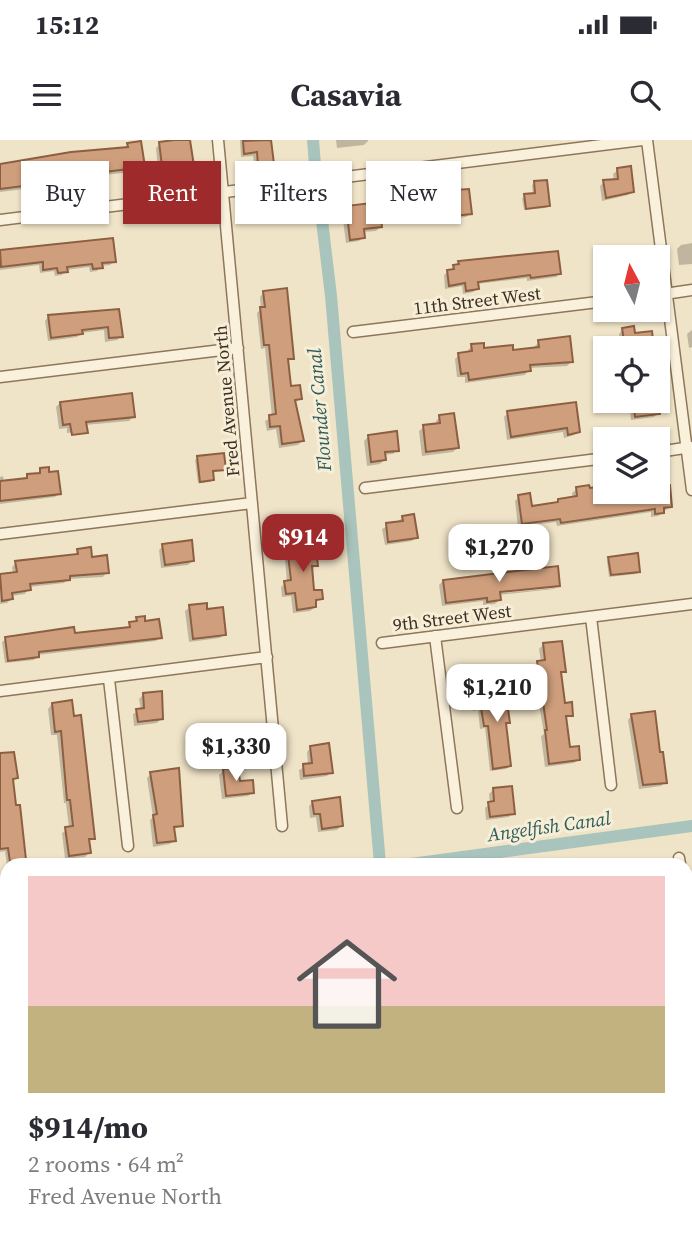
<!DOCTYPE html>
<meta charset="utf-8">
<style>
:root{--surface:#fff;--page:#f2f2f3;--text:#2b2b33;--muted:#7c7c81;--line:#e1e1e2;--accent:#9e2a2b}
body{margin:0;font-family:"Source Serif 4",serif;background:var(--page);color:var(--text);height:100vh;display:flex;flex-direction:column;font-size:26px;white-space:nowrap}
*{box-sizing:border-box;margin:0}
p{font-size:23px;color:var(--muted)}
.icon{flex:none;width:38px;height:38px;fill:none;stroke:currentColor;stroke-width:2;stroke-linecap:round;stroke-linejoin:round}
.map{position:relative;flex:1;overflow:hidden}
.sheet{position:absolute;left:0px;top:718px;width:693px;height:387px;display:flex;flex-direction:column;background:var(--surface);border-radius:21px 21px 0 0;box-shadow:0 2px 5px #0004}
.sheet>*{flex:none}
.hud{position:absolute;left:21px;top:21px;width:651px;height:63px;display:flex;gap:14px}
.needle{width:46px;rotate:353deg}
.fabs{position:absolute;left:593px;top:105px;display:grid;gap:14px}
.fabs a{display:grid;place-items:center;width:77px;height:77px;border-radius:0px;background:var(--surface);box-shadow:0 2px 5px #0004;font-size:35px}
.price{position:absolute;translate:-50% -60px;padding:0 16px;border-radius:14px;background:#fff;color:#222;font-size:23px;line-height:46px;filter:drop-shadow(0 2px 4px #0008)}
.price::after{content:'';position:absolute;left:50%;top:42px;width:21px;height:16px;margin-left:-10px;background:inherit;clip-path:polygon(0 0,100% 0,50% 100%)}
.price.selected{background:var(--accent);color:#fff}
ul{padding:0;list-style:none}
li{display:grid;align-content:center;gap:14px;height:371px;padding:0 28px}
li+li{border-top:2px solid var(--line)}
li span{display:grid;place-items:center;height:217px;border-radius:0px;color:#555}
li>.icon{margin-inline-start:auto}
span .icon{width:126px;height:126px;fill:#fffc;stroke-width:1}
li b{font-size:30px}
.pill{padding:0 24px;border-radius:0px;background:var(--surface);box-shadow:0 2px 5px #0004;font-size:24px;line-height:63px}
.pill.selected{background:var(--accent);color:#fff}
.status{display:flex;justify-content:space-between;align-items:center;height:49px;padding:0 35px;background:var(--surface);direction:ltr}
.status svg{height:19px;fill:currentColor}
header{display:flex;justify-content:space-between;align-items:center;height:91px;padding:0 28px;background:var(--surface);font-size:32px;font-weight:700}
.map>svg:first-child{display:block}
</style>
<div class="status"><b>15:12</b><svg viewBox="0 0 49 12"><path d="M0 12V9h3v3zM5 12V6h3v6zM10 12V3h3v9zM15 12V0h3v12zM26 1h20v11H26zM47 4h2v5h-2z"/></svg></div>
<header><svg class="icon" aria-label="menu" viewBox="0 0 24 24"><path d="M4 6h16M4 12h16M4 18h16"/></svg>Casavia<svg class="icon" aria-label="search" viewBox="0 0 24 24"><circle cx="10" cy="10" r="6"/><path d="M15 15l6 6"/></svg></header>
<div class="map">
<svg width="692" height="1103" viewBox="0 0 692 1103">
<rect width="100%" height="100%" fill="#f0e4c8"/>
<path fill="#0003" d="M170 0H189L192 25 188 30 173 31V27L158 29 156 8 160 4 170 3Z
M240 0H269L272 24 268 28 255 30 253 16 241 17Z
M336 0H368V1L364 5 337 8Z
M128 5 143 27 139 31 105 35 99 40 89 42 88 32 61 35V41L57 45 0 52V23H4V25L124 9Z
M618 30 632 51 628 55 602 61 600 46 604 42 614 41 613 34Z
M535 43 549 65 546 68 524 70 522 58 533 55 532 45Z
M456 52 470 73 466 77 440 80 438 66 442 62 453 61 452 56Z
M346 68 380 87 376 91 363 92V97L359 101 346 103 342 72Z
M112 100 114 121 110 125 101 126 97 131 90 132 89 127 66 130 62 135 55 136 54 131 40 133 39 125 0 130V112Z
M692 103V124L679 125 677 109 681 105Z
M557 113 559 134 556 137 527 141V138L476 144 477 149 473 152 463 154 462 146 445 149 444 135 459 123Z
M264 152 293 218 287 222 290 248 300 259 294 263 302 301 298 305 279 308 276 289 267 291 265 281 272 277 265 208 261 209 257 173 261 169 260 157Z
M118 171 121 196 117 200 105 202 104 190 81 193 77 197 48 201 45 181 49 176Z
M623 189 633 195 651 193 652 208H621L619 194Z
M692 190V207L689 208 687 194Z
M539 202 571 222 567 226 529 228 525 235 465 243V237H457L455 219 459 215 468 214V210L472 206 483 210 512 212 535 209V206Z
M629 261H656L658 273 654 277 631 280Z
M60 263 133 277 129 281 85 285 86 292 84 294V291L67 293V288L59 289 56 267Z
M574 264 578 291 574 295 564 298 563 292 507 300 504 277 508 273Z
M440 277 457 308 453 312 422 316 419 291 424 287 437 286 436 281Z
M368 297 397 310 393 314 383 315 384 320 380 324 367 326 364 301Z
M198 318 224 329 212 333V339L210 342 198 343 195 320Z
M41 330 59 353 55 357 0 364V337L3 336 4 343 23 340 28 336 35 335Z
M606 347V352H611L612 357 640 352H658V349L670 367 655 371 667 369 658 376 651 377V372L557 386 556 382 518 387 515 361 519 357 530 368 554 365 558 360 573 359 572 353 577 349Z
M403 378 416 397 412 401 385 405 382 389Z
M294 400 316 425 312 429 313 452 321 459 314 463 315 467 310 471 293 473 291 456 282 457 281 447 287 442 285 420 291 416 290 404Z
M163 406 193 420 188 425 161 428 159 410Z
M78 411 107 432 103 437 68 439 64 443 29 447 25 454 11 456V459L7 463 0 464V435L13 434 12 427 16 423 73 416Z
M609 419 638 431 636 434 609 437 607 421Z
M556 428 559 445 556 447V444L491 451V454L556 448 554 449 498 455 499 460 495 464 483 465V461L442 466 439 445 443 441Z
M190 467 206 471 224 494 220 498 189 502 185 471Z
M137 478 160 497 156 501 37 515 34 520 5 523 2 502 6 499 73 495 127 489Z
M543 505 564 531 560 536 563 565 571 575 565 579 569 609 579 619 574 623 545 627 541 596 544 594 533 527 541 522 539 509Z
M143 555 161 579 157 583 134 586 133 574 141 570 139 559Z
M474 555 511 560 505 564 508 582 505 586 510 626 506 629 490 631 485 588 480 589 478 570 473 571 471 559Z
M71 562 93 698 89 702V713L85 717 65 719 62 693 69 688 66 663H64L57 595H51L48 569 52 564Z
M632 575 665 642 661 646 639 649 628 580Z
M311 607 331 632 327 636 300 640 299 630 308 625 307 612Z
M0 615 16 638 12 642 24 719 20 723 7 725 5 711 0 712Z
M223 631 239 643 252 652 248 656 222 659 219 635Z
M151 634 181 685 173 690 174 700 170 704 153 707 150 680 153 677 147 638Z
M493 650 513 673 509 677 486 680 485 668 490 664 489 654Z
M313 662 341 686 337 690 318 692 316 677 310 678 309 666Z
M7 814V841L0 843V815Z
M7 901V919L0 920V902Z
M692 1054V1072L686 1073V1055Z
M7 1061V1087H0V1062Z
M408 1097 409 1103H380L382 1100Z
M488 1097H558L517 1103H488Z"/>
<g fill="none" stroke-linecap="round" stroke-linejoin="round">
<path stroke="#a9c4bc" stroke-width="12" d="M313 0 315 25
M320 64 331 156 380 724
M411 724 692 686
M0 774 7 773
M430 1097 431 1103"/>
</g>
<path fill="#cf9f7d" stroke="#8d5f41" stroke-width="2" d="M174 0H190L194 26 177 28 176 24 162 26 159 2Z
M271 0 274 24 258 26 257 12 244 14 243 1Z
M141 1 145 27 105 32V37L93 38 92 28 62 32 63 41 0 49V24L71 12 128 7 127 3Z
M631 26 634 52 606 58 603 40 618 39 617 28Z
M547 40 550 66 526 69 524 54 535 53 534 41Z
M469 49 472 74 443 77 441 60 456 58 455 50Z
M379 62 382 87 364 89 365 98 350 100 346 66Z
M113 98 116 122 102 123 103 128 93 129 92 124 75 126 67 127 68 132 58 133 57 128 43 130V122L1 127 0 110Z
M558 111 561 134 531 138 530 135 478 142 479 149 466 151 465 143 449 146 447 130 454 129 453 125 459 124 458 121Z
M287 148 294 219H288L291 246 300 245 302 259 295 260 304 301 282 304 280 286 270 287 269 275 276 274 269 205H264L260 167H265L263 151Z
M119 169 123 197 109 198 108 187 82 190 83 194 51 198 48 175Z
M634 186 635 193 652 191 654 208H625L622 188Z
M570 196 573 222 530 225 531 231 469 240 468 233 461 234 458 213 472 211 471 204 484 203V208L513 205V210L539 207 538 200Z
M132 253 135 277 86 282 88 293 72 295 70 284 63 285 60 262Z
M633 261H658L660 274 635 277Z
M576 262 580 292 568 295 567 288 511 297 507 271Z
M454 273 459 308 426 312 423 285 440 283 439 275Z
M397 291 399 311 385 312 386 320 371 322 368 295Z
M224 313 226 330 213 331 214 340 200 342 197 316Z
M49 327V332L58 331 61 354 0 361V341L27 338V334L40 333V328Z
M589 345 590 348 606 346V352H613V355L658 352V346L670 345 672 367 664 368V373L655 374V369L561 383 560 379 522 384 518 355 530 353 532 366 558 362V359L577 356 576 347Z
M414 374 418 398 388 402 386 383 403 381 402 376Z
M314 396 318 426H312L314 450H322L323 459 316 460V467L297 470 295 453 286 454 284 441 291 440 288 415 295 414 293 399Z
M192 400 194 421 165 425 162 404Z
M91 407 92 417 107 415 109 433 70 436V440L30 444 31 450 12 453 13 459 2 461 0 434 17 432 15 421 78 414 77 409Z
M638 413 640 432 611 435 608 417Z
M558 426 560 446 500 452 501 460 487 462V458L446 463 443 440Z
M207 463V469L223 467 226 495 193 499 189 465Z
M145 476V481L159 479 162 498 39 512V517L8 521 5 497 74 487 75 493 130 487 129 482 137 481 136 477Z
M562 501 566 532H561L565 563 572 562 573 576H566L570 607 579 606 580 620 549 624 545 590H547L537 521 545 520 543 503Z
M511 549 513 561 507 562 510 583H506L511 626 493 629 488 586H484L481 568H476L474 554Z
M162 551 163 579 138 582 136 569 144 568 143 553Z
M72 560 74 576 81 575 95 699H89L91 713 69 716 65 687 73 686 70 660H67L61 591 55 592 52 563Z
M655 571 660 612H663L667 643 643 645 631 574Z
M329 603 333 633 304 636 303 624 312 623 310 606Z
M14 612 18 638 13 639 16 665H20L26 720 10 722 8 708 0 709V613Z
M238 627 240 641 253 640 254 653 226 656 223 629Z
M179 628 183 686 174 687 176 701 157 703 153 675 157 674 150 632Z
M512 646 515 674 490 677 488 662 494 661 493 648Z
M340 657 343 686 322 689 320 674H314L312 661Z"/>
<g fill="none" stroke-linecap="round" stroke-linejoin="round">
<g stroke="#8d765c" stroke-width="13">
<path id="minor" d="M218 0 282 686
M647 0 692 350
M0 80 642 0
M658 155 692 150
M353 192 606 161
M0 237 238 208
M658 312 691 307
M365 348 606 318
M0 394 252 363
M591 477 611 645
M435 496 457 668
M382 503 692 464
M109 539 128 706
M0 551 267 517
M679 718 680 724
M686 770 692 815
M686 854 692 853
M0 946 7 945
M686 1023 692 1022
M86 1103 129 1097"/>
</g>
<use href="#minor" stroke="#faf1dc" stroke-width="10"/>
</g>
<g text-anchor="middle" stroke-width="6" stroke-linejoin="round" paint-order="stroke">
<g font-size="18" fill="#3d2e20" stroke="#f7eed8">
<text transform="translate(477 161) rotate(-7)" y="6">11th Street West</text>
<text transform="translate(227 261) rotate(-95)" y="6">Fred Avenue North</text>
<text transform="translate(452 478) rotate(-7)" y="6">9th Street West</text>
</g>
<g font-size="19" font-style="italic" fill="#2f5d5a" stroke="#f7eed8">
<text transform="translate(319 270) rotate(-95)" y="7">Flounder Canal</text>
<text transform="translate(549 686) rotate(-8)" y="7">Angelfish Canal</text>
</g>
</g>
</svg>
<div class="fabs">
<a><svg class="needle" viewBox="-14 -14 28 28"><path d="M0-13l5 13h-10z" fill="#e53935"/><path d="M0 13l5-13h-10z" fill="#7c7c81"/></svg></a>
<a><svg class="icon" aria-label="locate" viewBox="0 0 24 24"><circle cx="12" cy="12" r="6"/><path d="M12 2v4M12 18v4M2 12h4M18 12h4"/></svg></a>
<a><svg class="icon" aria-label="layers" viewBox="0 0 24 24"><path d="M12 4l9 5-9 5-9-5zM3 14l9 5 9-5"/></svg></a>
</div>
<b class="price selected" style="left:303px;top:434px">$914</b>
<b class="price" style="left:499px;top:444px">$1,270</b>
<b class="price" style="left:497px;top:584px">$1,210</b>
<b class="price" style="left:236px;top:643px">$1,330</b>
<div class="hud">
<a class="pill">Buy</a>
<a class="pill selected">Rent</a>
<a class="pill">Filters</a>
<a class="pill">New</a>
</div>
<section class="sheet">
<ul>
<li><span style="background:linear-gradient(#f6c9c9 60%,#c2b280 0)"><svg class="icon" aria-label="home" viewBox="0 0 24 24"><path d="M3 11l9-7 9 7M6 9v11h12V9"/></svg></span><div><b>$914/mo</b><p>2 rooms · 64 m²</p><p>Fred Avenue North</p></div></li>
</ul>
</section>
</div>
